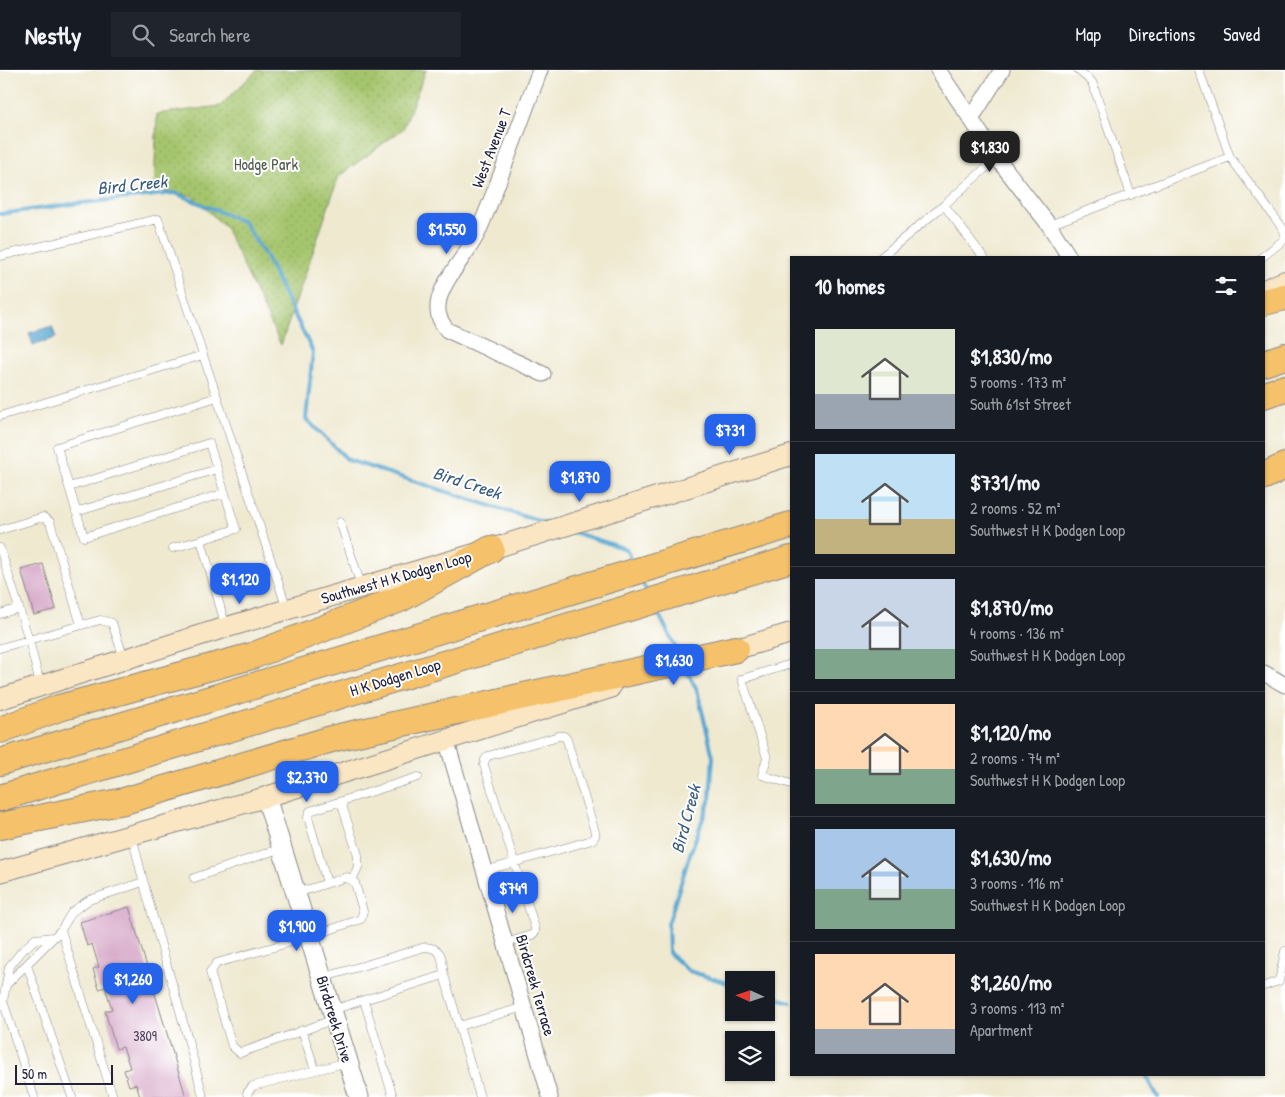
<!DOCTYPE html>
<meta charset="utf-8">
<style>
:root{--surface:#171b24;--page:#20242c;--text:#f1f3f6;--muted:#9ea1a6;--line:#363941;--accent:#2563eb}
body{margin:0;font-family:"Patrick Hand",sans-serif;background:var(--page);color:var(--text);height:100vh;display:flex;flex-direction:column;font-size:19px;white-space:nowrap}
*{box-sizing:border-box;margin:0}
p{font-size:16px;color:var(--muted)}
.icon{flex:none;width:28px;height:28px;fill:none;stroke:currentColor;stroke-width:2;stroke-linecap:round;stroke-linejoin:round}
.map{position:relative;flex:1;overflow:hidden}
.side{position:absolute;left:790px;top:186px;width:475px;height:820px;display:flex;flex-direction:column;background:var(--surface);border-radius:0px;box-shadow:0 1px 4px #0004}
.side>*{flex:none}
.needle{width:32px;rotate:273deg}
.controls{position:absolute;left:725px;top:901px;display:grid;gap:10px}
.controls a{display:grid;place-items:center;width:50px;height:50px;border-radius:0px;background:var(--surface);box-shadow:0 1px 4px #0004;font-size:25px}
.scale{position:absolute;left:15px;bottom:12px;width:98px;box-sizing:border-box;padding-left:5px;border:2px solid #22223b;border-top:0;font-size:14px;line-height:18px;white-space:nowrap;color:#22223b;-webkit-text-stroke:4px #fff;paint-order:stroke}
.price{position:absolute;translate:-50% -42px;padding:0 11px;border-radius:10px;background:var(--accent);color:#fff;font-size:16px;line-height:32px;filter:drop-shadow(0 1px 2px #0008)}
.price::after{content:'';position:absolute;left:50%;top:30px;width:15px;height:11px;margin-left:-8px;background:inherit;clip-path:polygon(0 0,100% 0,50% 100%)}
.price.selected{background:#222;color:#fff}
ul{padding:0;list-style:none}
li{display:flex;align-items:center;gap:15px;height:125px;padding:0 25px}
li+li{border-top:1px solid var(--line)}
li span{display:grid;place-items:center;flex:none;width:140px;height:100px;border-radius:0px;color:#555}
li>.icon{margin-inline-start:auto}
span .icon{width:60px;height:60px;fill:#fffc;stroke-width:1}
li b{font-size:21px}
h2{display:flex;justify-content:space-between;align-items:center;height:60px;padding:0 25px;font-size:21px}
header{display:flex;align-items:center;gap:30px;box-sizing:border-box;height:70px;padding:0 25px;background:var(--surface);border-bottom:1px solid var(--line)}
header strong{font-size:24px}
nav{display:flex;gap:28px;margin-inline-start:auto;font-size:18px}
.search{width:350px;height:45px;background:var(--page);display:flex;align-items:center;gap:12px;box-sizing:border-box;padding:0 18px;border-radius:0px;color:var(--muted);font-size:19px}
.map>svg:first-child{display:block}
</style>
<header>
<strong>Nestly</strong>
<div class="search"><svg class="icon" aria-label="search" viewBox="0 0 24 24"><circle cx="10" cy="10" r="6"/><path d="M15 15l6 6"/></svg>Search here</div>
<nav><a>Map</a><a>Directions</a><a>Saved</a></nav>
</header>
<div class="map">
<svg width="1285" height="1027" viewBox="0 0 1285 1027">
<defs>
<pattern id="park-dots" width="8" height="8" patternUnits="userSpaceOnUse" patternTransform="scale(1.25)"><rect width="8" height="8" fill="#a5c56d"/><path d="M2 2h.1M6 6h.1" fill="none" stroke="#8ea95f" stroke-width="1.8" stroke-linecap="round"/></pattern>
</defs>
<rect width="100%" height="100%" fill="#fff"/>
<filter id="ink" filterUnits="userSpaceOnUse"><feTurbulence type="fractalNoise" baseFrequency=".02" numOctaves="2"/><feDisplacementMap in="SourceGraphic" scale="10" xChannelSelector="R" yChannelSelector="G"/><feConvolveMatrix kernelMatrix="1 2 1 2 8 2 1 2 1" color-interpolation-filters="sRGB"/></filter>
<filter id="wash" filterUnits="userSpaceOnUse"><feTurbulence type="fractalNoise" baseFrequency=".0096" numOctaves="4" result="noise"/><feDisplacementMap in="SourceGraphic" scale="20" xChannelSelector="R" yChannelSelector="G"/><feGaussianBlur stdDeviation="1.12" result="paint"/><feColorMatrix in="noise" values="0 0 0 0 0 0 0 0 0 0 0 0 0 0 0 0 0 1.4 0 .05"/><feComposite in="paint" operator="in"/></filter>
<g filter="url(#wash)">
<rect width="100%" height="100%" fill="#efe9d0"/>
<path fill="url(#park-dots)" stroke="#647454" d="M257 0H426L403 59 339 106 281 275 225 157 192 126 154 119 157 44 220 36Z"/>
<path fill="#56a6d0" stroke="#3c6486" d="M52 256 56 268 33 275 29 263Z"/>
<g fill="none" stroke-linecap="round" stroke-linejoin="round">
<path stroke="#56a6d0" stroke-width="4" d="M0 144 73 134 175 123 244 152 266 187 313 282 306 349 348 390 547 454
M573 462 626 479 632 492
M641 510 648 524
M656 539 678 582
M686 599 697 620 713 687 710 729 690 784 668 854 669 883 689 901 734 915
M766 925 791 932
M1146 1005 1158 1027"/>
</g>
<g id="blocks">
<path fill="#d7a9c9" d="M43 494 56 539 34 545 21 500Z
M129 837 186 1027H140L136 1014 129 1016 124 1000 130 998 123 977 116 979 105 941 112 939 105 917 99 919 93 899 99 897 92 874 87 876 80 852Z"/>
</g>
</g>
<g filter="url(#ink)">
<use href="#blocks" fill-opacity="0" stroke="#888686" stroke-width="1"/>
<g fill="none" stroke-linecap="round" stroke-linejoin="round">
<g stroke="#888686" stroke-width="9">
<path id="service" d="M1078 0 1092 12 1131 125
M1230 87 1284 160 1285 169 1261 188
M1049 155 1230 87 1199 0
M0 186 158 149 287 539
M880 188 944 135
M984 188 944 135 997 88
M0 346 203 285
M69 417 84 467 225 423
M76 442 217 399
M340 452 361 515
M0 460 43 447 50 452 81 555
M201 470 236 459 209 373 69 417 57 377 217 327
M0 478 29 570 40 614
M173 478 201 470 226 557
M0 544 19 538
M0 578 100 550 112 553 124 588
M791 594 742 609 767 688 762 705 791 714
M341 732 358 785V797L352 810
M132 765C152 854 182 939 203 1027
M485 801 592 770 595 766V762L567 670 564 666H559L488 686 485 690 484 695 535 858V862L532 865 506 873
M194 808 282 778
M327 813 308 747 310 741 418 707
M297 823 347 807 355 813 363 841 361 849 309 867 217 893 210 902 232 976 240 983 335 949
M61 860 113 1027
M27 895 72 1027
M322 908 425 877C444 878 442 890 444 905L480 1027
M6 915 9 897 22 881 35 869 53 867
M1264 916 1279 911 1285 881
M364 930 444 905
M332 940 364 930 393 1027
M459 956 524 937
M302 960 315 1000
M34 1027 3 931 6 915 61 860 72 842 80 836 89 830 143 812
M248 1027 247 1023 253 1016 348 992"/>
</g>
<g stroke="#888686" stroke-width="17">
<path id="minor" d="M540 0C520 53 501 108 479 160 469 183 446 205 439 229 436 242 439 250 447 260L543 304
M938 0 997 88 1049 155 1070 188
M971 49 1002 0
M1264 603 1285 615
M446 669 550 1027"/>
</g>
<g stroke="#888686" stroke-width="21">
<path id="tertiary" d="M266 727 359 1027"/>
</g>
<g stroke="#888686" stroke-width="22">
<path id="secondary" d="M1264 220 1285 211
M723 583 791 563
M0 629 204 564 491 479 791 385
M0 802 266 727 610 618"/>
</g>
<g stroke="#888686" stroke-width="28">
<path id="motorway" d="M1264 232 1285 227
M1264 293 1285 286
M1264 325 1285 318
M1264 406 1285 396
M0 660 59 638 252 586 400 529 491 479
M0 692 791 455
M0 728 791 489
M0 756 124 731 335 668 736 579"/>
</g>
<use href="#service" stroke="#fff" stroke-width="8"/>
<use href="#minor" stroke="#fff" stroke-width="15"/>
<use href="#tertiary" stroke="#fff" stroke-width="19"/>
<use href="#secondary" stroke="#fbe6c4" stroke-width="20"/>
<use href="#motorway" stroke="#f5c16b" stroke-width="26"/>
</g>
</g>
<g text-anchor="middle" stroke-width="4" stroke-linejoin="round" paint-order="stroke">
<g font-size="14" fill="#4f445e">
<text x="145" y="971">3809</text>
</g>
<g font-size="16" fill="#22223b" stroke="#fff">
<text transform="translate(491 78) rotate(-69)" y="6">West Avenue T</text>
<text transform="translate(396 507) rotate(-16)" y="6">Southwest H K Dodgen Loop</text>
<text transform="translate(395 607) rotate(-17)" y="6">H K Dodgen Loop</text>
<text transform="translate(536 915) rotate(74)" y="6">Birdcreek Terrace</text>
<text transform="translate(335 949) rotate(73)" y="6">Birdcreek Drive</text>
</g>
<g font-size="16" fill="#505b4c" stroke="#fff">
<text x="266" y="100">Hodge Park</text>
</g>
<g font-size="18" font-style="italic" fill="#395d7e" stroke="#fff">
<text transform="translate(132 115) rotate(-6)" y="6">Bird Creek</text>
<text transform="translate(467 413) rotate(18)" y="6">Bird Creek</text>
<text transform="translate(686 749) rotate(-75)" y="6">Bird Creek</text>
</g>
</g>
</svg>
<div class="controls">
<a><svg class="needle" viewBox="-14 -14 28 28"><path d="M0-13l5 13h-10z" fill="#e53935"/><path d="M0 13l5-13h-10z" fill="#9ea1a6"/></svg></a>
<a><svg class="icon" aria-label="layers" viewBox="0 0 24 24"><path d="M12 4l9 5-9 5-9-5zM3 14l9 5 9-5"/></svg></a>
</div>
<div class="scale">50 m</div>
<b class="price selected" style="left:990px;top:103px">$1,830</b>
<b class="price" style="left:447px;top:185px">$1,550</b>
<b class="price" style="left:730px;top:386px">$731</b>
<b class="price" style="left:580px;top:433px">$1,870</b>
<b class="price" style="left:240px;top:535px">$1,120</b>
<b class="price" style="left:674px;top:616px">$1,630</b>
<b class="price" style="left:307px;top:733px">$2,370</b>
<b class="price" style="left:513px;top:844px">$749</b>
<b class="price" style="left:297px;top:882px">$1,900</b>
<b class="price" style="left:133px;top:935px">$1,260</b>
<section class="side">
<h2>10 homes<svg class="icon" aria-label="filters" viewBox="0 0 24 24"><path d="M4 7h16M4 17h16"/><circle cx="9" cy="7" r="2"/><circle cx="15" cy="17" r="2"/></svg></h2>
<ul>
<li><span style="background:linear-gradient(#dfe7d0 65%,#9aa5b1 0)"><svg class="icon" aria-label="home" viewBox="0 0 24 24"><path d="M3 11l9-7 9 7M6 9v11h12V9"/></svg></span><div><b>$1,830/mo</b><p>5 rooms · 173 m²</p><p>South 61st Street</p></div></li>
<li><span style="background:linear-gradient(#bfe0f5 65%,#c2b280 0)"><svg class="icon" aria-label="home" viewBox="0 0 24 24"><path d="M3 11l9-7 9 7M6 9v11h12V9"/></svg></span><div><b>$731/mo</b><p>2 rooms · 52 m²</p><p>Southwest H K Dodgen Loop</p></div></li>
<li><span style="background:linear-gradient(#c9d6e8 70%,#7fa58c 0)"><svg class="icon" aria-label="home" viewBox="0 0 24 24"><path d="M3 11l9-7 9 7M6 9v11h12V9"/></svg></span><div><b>$1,870/mo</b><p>4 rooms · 136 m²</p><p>Southwest H K Dodgen Loop</p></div></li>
<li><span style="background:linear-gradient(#ffd9b3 65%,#7fa58c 0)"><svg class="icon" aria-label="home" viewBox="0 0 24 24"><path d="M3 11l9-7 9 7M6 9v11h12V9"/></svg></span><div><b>$1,120/mo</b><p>2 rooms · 74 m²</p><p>Southwest H K Dodgen Loop</p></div></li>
<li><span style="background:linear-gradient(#a9c7e8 60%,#7fa58c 0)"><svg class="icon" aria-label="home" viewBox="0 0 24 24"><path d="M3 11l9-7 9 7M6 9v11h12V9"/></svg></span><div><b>$1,630/mo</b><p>3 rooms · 116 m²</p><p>Southwest H K Dodgen Loop</p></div></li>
<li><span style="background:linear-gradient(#ffd9b3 75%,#9aa5b1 0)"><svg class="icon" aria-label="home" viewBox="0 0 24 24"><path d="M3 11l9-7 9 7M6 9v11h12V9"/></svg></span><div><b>$1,260/mo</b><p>3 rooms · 113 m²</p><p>Apartment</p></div></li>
</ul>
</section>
</div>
